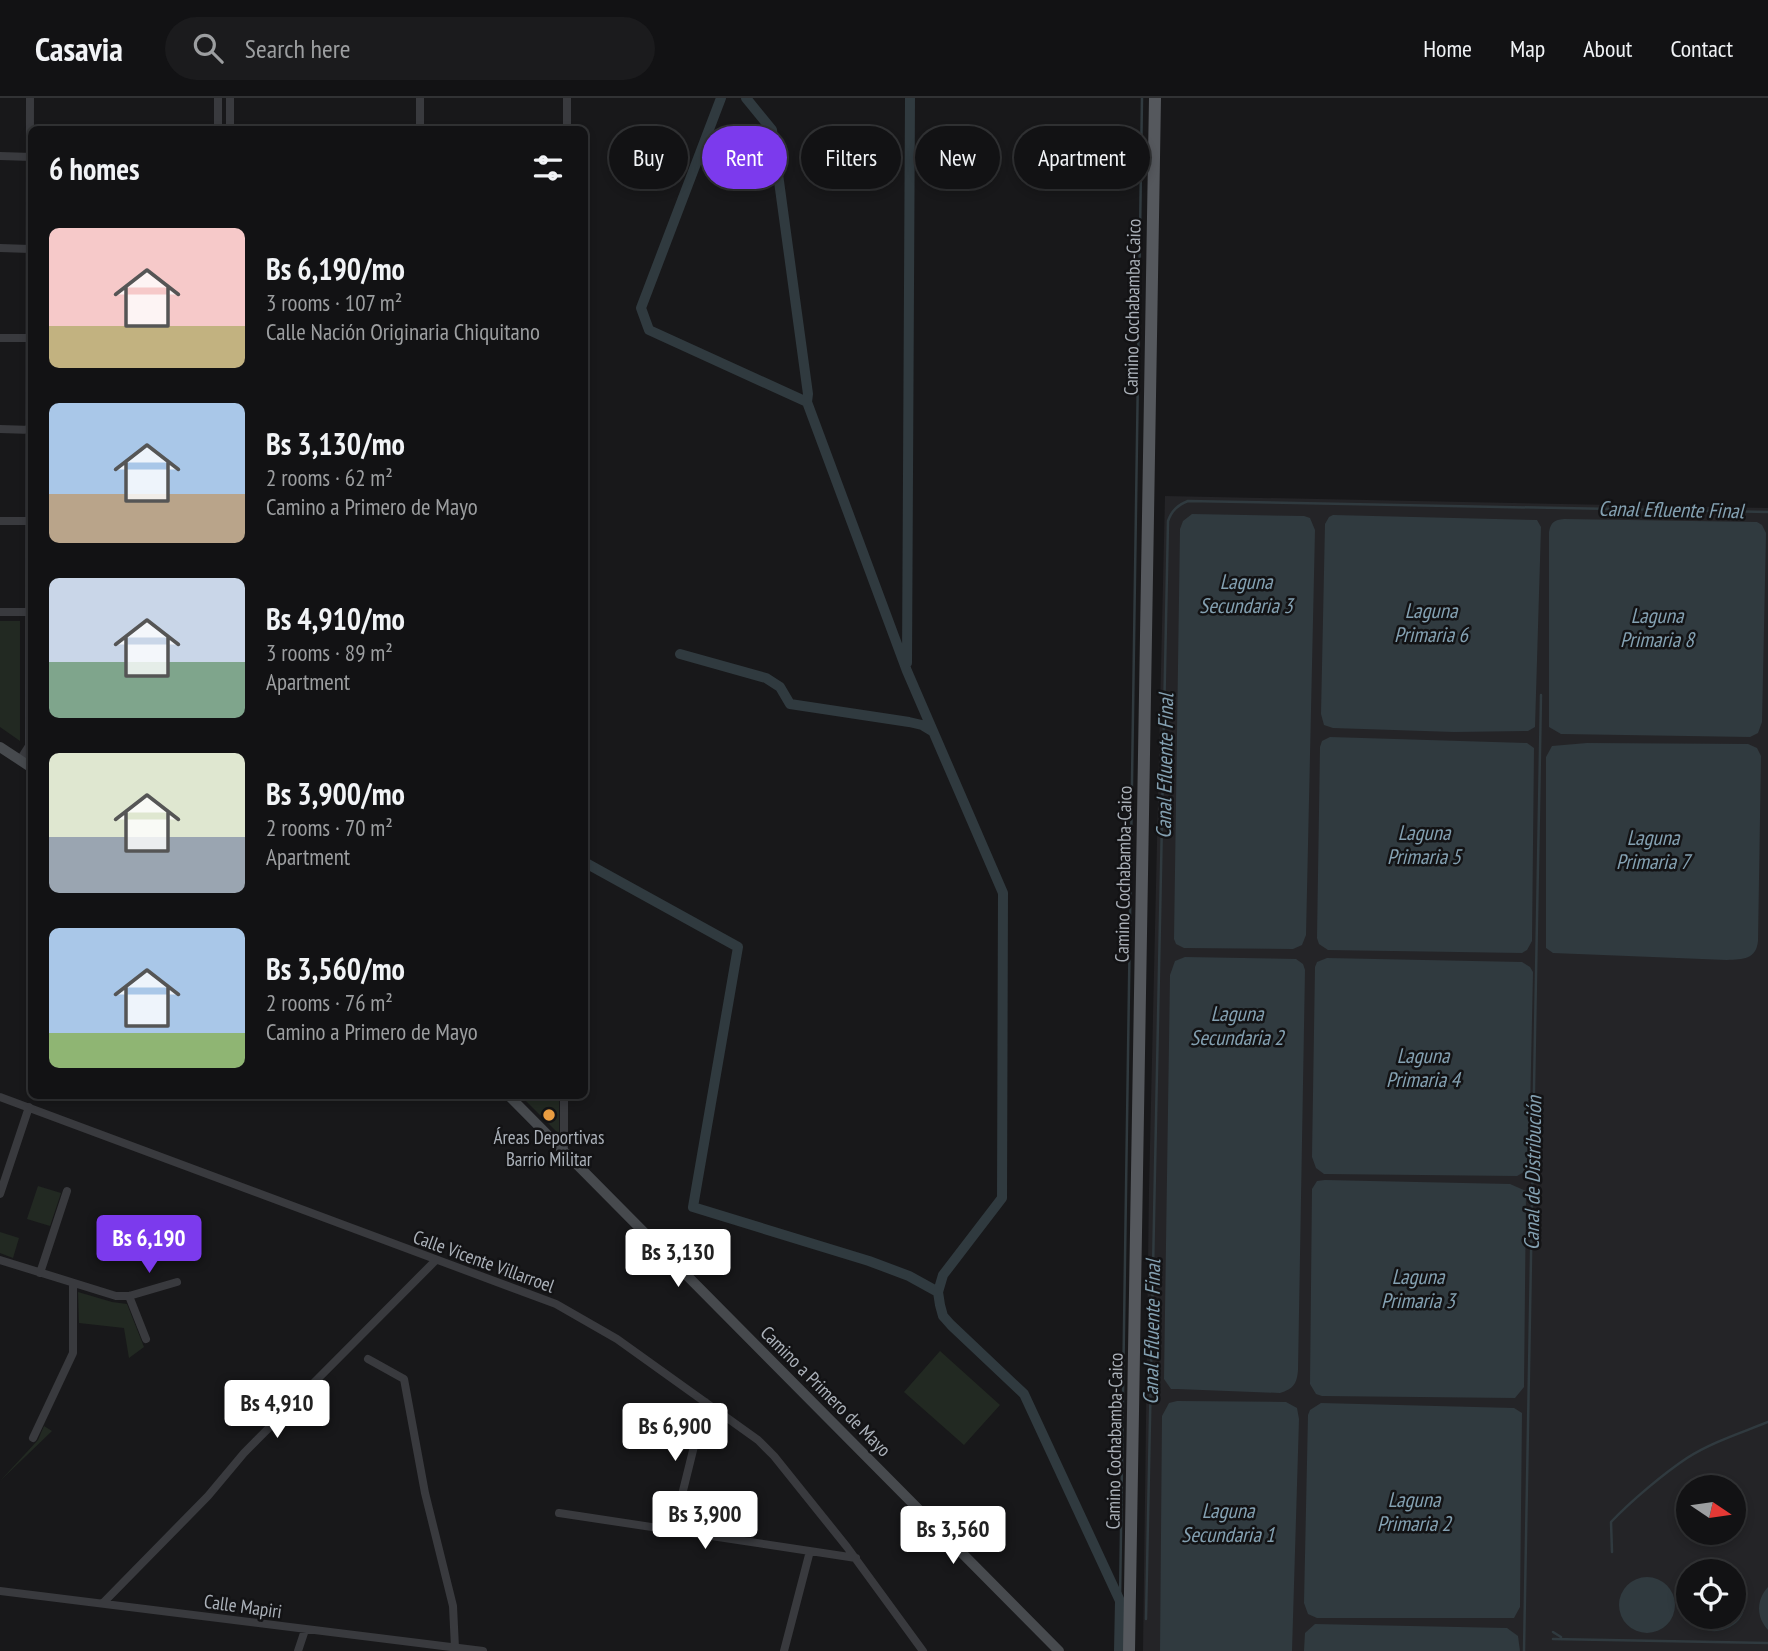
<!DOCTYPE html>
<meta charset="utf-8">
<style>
:root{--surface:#121214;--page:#1b1b1d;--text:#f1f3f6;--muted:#9c9ea0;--line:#313234;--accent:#7c3aed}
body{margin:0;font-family:"PT Sans Narrow",sans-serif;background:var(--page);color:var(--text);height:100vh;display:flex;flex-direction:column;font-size:26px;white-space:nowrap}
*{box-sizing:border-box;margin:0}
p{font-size:23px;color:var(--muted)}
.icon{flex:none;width:38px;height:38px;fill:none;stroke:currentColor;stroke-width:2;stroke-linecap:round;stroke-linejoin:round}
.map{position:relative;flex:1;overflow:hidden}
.drawer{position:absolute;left:28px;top:28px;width:560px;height:973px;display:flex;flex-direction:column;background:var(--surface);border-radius:10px;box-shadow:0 4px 10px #0003,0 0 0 2px var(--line)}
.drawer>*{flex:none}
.guide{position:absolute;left:609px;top:28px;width:665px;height:63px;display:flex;gap:14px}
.needle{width:46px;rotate:103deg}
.tools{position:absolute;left:1676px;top:1377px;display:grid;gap:14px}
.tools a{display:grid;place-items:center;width:70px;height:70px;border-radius:50%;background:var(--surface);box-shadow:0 4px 10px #0003,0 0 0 2px var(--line);font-size:35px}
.price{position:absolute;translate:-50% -60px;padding:0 16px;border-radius:7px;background:#fff;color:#222;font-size:23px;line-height:46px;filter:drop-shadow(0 2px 4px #0008)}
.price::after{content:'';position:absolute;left:50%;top:42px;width:21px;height:16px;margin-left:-10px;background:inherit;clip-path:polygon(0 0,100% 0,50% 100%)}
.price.current{background:var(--accent);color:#fff}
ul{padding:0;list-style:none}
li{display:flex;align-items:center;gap:21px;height:175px;padding:0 21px}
li span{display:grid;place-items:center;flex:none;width:196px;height:140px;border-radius:10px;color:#555}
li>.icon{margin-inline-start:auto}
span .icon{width:84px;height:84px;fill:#fffc;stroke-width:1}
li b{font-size:30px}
h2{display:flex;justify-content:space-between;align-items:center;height:84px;padding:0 21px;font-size:30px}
.tag{padding:0 24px;border-radius:32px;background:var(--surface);box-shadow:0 4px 10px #0003,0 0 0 2px var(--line);font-size:24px;line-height:63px}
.tag.current{background:var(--accent);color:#fff}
header{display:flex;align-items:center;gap:42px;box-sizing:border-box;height:98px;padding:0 35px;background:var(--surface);border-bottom:2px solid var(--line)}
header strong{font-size:33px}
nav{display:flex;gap:38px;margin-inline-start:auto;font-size:24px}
.search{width:490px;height:63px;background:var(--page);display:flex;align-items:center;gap:18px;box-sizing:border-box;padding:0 24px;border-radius:38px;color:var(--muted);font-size:26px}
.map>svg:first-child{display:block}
</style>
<header>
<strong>Casavia</strong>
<div class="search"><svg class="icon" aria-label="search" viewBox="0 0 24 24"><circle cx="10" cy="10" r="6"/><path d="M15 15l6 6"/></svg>Search here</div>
<nav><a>Home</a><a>Map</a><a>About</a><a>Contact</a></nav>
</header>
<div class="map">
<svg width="1768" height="1553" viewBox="0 0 1768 1553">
<rect width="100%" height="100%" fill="#18181a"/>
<path fill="#242427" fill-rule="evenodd" d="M1165 398 1768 410V1553H1143L1149 1091ZM1689 1390H1734V1435H1689ZM1689 1474H1734V1519H1689Z"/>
<path fill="#222922" d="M0 523H20V643L0 629Z
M521 998H559V1036Z
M38 1088 61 1095 50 1128 27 1121Z
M0 1134 19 1140 13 1160 0 1155Z
M78 1194 112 1204 127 1206 144 1249 129 1260 124 1230 79 1225Z
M940 1253 1000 1307 964 1347 904 1294Z
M44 1328 52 1333 0 1383 38 1342Z"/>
<path fill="#303a3f" d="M1192 416 1304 418 1310 420 1315 432 1306 837 1302 847 1293 851 1184 850 1176 846 1174 841 1180 431 1183 423Z
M1333 417 1537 422 1541 429 1535 629 1528 633 1454 634 1333 630 1324 627 1321 616 1325 426 1329 419Z
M1564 421 1757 424 1762 427 1766 435 1762 624 1758 635 1750 639 1561 636 1549 629V434C1551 424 1554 422 1564 421Z
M1330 639 1527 645 1534 650 1532 843 1527 852 1522 855 1328 852 1319 846 1317 840 1320 649 1322 643Z
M1587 645 1748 646 1757 650 1761 658 1758 843C1756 862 1743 861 1727 862L1553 855 1546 850V659L1552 648Z
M1185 859 1296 861 1303 866 1305 872 1298 1272C1297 1286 1293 1291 1280 1295L1177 1291H1171L1164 1281 1170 877 1175 863Z
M1327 860 1522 864 1530 869 1533 874 1529 1062 1524 1074 1517 1078 1324 1076 1316 1070 1312 1059 1315 869 1317 864Z
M1325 1082 1510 1086 1526 1093 1524 1289 1515 1300 1322 1298 1316 1296 1310 1286 1312 1091 1317 1083Z
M1177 1303 1286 1304 1297 1310 1299 1321 1292 1553H1160L1162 1318 1169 1305Z
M1321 1305 1514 1310 1522 1315 1520 1509 1514 1520H1317L1308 1516 1304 1505 1308 1317 1310 1312Z
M1619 1507a28 28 0 1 1 56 0a28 28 0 1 1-56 0Z
M1734 1487C1768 1519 1710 1553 1690 1519H1734Z
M1768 1489V1532C1756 1519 1756 1502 1768 1489Z
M1315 1526 1507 1530 1518 1538 1520 1553H1304L1305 1535Z"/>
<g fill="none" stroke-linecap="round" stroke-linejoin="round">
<path stroke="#303a3f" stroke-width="2.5" d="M1612 1454 1611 1424C1631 1403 1663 1376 1687 1360 1712 1344 1741 1335 1768 1324
M1120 1503 1142 0
M1146 1521 1168 423C1172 412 1178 407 1188 403L1768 414
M1553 1534 1561 1539
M1553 1541 1768 1545
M1524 1553 1541 597"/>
<path stroke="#303a3f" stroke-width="10" d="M721 0 641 210 649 232 807 304
M746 0 772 32 808 296 807 304 907 573 1003 795 1002 1100 943 1177 938 1194 940 1207 943 1218 951 1227 1024 1296 1120 1503 1119 1553
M680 556 766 580 780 589 790 606 909 624 922 627 932 633
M907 565 910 0
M584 764 738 849 693 1109 869 1163 909 1178 938 1194"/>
<path stroke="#393a3e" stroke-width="8" d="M218 32V0
M230 32V0
M420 32V0
M567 32V0
M0 58 32 59
M0 150 30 151
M0 240H32
M0 331 32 332
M0 423H32
M0 514H32
M20 662 29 648 30 0
M0 999 556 1206 617 1241 758 1342 774 1358 847 1449 923 1553
M564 1054V998
M0 1096 29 1009
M0 1162 116 1198H129L177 1184
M40 1175 67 1093
M129 1198 146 1241
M368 1261 404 1281 425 1395 453 1508 455 1550
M33 1340 73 1255V1185
M559 1415 856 1460
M673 1433 705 1304
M0 1493 483 1553
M103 1505 208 1398 244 1355 436 1162
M298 1553 305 1532
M784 1553 810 1453"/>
<path stroke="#474a4e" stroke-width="10" d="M0 649 32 670
M509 998 1059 1553"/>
<path stroke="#55585d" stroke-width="12" d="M1129 1553 1155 0"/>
</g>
<circle fill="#e99d41" stroke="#131315" stroke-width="2.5" cx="549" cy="1017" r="7"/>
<g text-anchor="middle" stroke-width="5" stroke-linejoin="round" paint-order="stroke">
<g font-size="19" fill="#abb1b9" stroke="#131315">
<text transform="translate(1132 209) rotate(-89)" y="7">Camino Cochabamba-Caico</text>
<text transform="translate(1123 776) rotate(-89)" y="7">Camino Cochabamba-Caico</text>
<text transform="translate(484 1163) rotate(20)" y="7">Calle Vicente Villarroel</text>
<text transform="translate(826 1293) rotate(45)" y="7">Camino a Primero de Mayo</text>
<text transform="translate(1114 1343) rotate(-89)" y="7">Camino Cochabamba-Caico</text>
<text transform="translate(243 1508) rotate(8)" y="7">Calle Mapiri</text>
</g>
<g font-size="19" fill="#abb1b9" stroke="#131315">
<text x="549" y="1046">Áreas Deportivas<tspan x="549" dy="22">Barrio Militar</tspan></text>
</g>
<g font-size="21" font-style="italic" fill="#84a1b2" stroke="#131315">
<text transform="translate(1671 412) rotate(1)" y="7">Canal Efluente Final</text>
<text x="1246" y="491">Laguna<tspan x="1246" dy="24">Secundaria 3</tspan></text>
<text x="1431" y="520">Laguna<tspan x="1431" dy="24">Primaria 6</tspan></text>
<text x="1657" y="525">Laguna<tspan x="1657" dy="24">Primaria 8</tspan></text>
<text transform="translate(1165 668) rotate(-89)" y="7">Canal Efluente Final</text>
<text x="1424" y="742">Laguna<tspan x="1424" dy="24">Primaria 5</tspan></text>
<text x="1653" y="747">Laguna<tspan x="1653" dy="24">Primaria 7</tspan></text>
<text x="1237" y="923">Laguna<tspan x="1237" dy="24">Secundaria 2</tspan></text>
<text x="1423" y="965">Laguna<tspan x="1423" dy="24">Primaria 4</tspan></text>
<text transform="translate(1533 1075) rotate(-89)" y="7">Canal de Distribución</text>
<text x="1418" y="1186">Laguna<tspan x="1418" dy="24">Primaria 3</tspan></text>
<text transform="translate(1152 1234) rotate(-89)" y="7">Canal Efluente Final</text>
<text x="1414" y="1409">Laguna<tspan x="1414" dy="24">Primaria 2</tspan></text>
<text x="1228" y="1420">Laguna<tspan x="1228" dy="24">Secundaria 1</tspan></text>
</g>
</g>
</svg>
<div class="tools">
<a><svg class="needle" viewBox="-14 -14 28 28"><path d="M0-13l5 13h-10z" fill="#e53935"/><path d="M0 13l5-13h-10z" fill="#9c9ea0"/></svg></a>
<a><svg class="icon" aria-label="locate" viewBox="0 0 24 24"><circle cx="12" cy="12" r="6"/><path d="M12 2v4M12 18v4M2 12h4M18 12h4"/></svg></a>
</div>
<b class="price current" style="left:149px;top:1177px">Bs 6,190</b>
<b class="price" style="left:678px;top:1191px">Bs 3,130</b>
<b class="price" style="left:277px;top:1342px">Bs 4,910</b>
<b class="price" style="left:675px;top:1365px">Bs 6,900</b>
<b class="price" style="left:705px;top:1453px">Bs 3,900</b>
<b class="price" style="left:953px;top:1468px">Bs 3,560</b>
<div class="guide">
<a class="tag">Buy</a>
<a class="tag current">Rent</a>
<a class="tag">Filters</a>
<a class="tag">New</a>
<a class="tag">Apartment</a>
</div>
<section class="drawer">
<h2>6 homes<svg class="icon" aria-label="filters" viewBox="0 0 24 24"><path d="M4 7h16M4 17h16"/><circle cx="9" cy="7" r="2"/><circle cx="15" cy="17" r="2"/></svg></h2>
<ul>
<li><span style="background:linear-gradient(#f6c9c9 70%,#c2b280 0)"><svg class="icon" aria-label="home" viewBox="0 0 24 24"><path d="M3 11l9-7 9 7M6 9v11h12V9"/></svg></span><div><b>Bs 6,190/mo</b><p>3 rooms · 107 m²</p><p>Calle Nación Originaria Chiquitano</p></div></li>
<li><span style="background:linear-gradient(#a9c7e8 65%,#b9a48a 0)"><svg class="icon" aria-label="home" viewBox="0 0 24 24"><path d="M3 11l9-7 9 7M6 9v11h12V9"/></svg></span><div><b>Bs 3,130/mo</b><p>2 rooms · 62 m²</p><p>Camino a Primero de Mayo</p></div></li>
<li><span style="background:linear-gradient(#c9d6e8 60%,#7fa58c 0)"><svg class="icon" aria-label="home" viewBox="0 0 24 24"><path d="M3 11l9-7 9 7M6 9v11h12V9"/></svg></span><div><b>Bs 4,910/mo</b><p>3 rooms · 89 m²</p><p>Apartment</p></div></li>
<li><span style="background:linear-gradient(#dfe7d0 60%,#9aa5b1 0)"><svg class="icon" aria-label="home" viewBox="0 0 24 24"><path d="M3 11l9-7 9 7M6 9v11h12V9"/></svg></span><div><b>Bs 3,900/mo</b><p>2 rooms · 70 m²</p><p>Apartment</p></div></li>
<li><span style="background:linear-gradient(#a9c7e8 75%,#8fb573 0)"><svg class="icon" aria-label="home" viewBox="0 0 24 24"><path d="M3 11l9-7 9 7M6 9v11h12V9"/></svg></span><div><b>Bs 3,560/mo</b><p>2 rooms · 76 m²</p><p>Camino a Primero de Mayo</p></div></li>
</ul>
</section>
</div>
